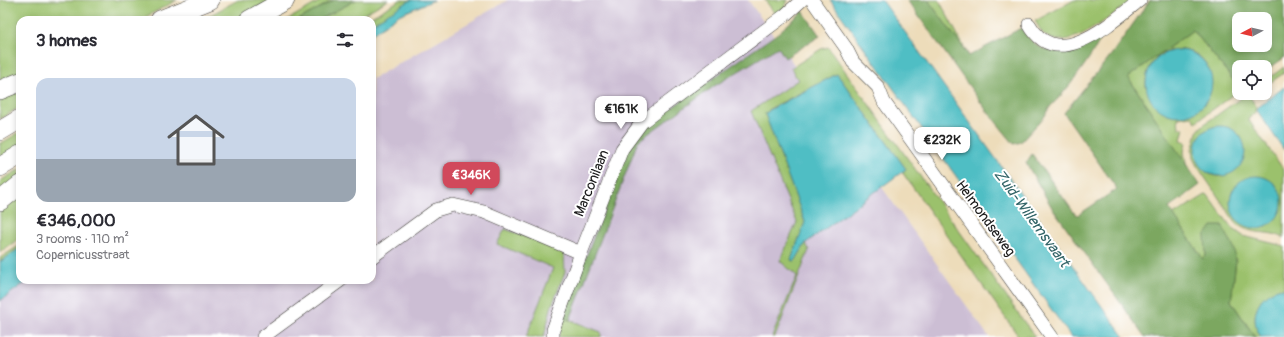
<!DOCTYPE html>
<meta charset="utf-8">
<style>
:root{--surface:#fff;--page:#f2f2f3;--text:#2b2b33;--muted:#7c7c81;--accent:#d1495b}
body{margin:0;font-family:Pangolin,sans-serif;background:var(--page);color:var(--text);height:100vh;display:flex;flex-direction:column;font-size:15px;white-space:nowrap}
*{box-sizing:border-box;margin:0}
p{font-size:13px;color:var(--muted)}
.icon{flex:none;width:22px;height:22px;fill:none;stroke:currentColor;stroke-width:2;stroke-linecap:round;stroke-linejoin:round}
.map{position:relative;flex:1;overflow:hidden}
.sheet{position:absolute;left:16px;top:16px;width:360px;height:268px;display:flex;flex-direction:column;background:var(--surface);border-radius:12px;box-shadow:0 2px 6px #0003}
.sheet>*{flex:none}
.needle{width:26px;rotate:263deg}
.controls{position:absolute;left:1232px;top:12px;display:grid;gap:8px}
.controls a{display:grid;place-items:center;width:40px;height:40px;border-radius:8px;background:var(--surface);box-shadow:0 2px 6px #0003;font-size:20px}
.price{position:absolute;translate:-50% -34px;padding:0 9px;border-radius:8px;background:#fff;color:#222;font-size:13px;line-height:26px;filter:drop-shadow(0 1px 2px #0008)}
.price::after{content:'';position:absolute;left:50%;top:24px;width:12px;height:9px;margin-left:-6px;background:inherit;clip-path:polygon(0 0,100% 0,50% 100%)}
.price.current{background:var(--accent);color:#fff}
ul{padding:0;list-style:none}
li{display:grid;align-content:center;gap:8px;height:212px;padding:0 20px}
li span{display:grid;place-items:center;height:124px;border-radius:12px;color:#555}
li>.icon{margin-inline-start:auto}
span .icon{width:72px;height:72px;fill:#fffc;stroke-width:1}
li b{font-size:17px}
h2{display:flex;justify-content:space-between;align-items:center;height:48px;padding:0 20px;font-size:17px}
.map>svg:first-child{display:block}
</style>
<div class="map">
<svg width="1284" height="337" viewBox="0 0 1284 337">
<rect width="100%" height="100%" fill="#fff"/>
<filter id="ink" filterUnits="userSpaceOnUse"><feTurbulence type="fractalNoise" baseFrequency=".025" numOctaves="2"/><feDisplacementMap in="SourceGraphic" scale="8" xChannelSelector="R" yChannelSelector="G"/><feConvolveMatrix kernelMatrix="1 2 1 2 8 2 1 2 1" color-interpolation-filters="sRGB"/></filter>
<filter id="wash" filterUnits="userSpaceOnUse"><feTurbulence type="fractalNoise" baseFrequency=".012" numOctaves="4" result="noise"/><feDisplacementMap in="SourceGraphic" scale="16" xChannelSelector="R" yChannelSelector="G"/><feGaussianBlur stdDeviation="0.9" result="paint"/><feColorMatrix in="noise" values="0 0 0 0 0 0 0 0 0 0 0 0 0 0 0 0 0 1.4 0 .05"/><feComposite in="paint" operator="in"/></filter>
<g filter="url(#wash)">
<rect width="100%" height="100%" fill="#eddcba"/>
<path fill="#ccbed4" d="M508 0H748L989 337H0V296L27 280H372V79Z"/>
<path fill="#9bc16c" stroke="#5c6e44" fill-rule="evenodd" d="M0 0H177L140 20H20V74L0 83Z
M238 0H275L239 20H201Z
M322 0H334L298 20H287Z
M356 0H388L353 20H319Z
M400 0H413L372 23V20H366Z
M765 0H788L784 9 776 15Z
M928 0H939L969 56Z
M1074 0H1133C1114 13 1070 53 1046 36 1041 33 1038 25 1035 21Z
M1193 30 1239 87V90L1196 122 1192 116 1178 118 1179 128H1184L1181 140 1186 142 1184 152 1187 167 1128 77ZM1171 50C1228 43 1221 127 1168 114L1146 87C1145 69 1154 56 1171 50Z
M828 47 1035 337H1019L902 172 906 169 837 74 771 108 765 114 805 222 791 260 795 261 806 243 809 250 775 337H772L797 276 780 261 797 222 751 111 798 80 791 68 821 49Z
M1284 67V73L1265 86V81Z
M20 88V107L0 119V96Z
M1248 93H1255L1250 97 1256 106 1255 113 1248 119 1284 170V238C1268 229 1252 237 1236 223L1197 166 1193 158 1192 150 1197 132 1203 125ZM1214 127C1231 125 1246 139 1244 156L1224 176C1194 180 1183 137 1214 127ZM1236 186 1278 189 1281 197 1267 225 1252 227 1231 201Z
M20 132V146L0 159V144Z
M20 169V177L0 191V181Z
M1207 194 1232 228 1243 236 1284 246V288C1259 291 1247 316 1261 337H1255L1231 301 1236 260 1206 247V256L1203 259 1173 215Z
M20 196V238L0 252V212Z
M505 229 558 249 564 254 565 272 551 308 544 337H526L553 268 497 244Z
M20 245V248L0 262V258Z
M562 318 570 320 601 332V337H559L558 332Z"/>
<path fill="#7ca760" stroke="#4c623e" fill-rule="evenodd" d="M334 0H356L319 20H298Z
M907 0H928L969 56 1021 28C1046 64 1069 52 1103 35 1092 55 1079 74 1064 92 1058 100 1048 106 1045 116L1021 142 1014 144 987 111Z
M1150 0H1284V58L1265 71V67H1239V87L1193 30 1128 77 1200 185 1169 208 1203 259 1206 256 1205 236 1212 226H1222L1233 245 1236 260 1231 301 1255 337H1145L1051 206 1026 163 1032 154 1075 214 1078 215 1117 189 1064 113 1111 55ZM1239 19H1265V45H1239Z
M803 11 820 36 785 58 778 47 716 85 638 141 570 320 562 318 632 140 650 123 778 33Z"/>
<path fill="#50bec4" stroke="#366d70" d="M411 0H434L399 15 372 34V23Z
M830 0H882L1124 337H1071Z
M1146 83a33 33 0 1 1 66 0a33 33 0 1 1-66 0Z
M837 74 906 169 806 243 795 261 791 260 805 222 765 114 771 109Z
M1284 87V150L1256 109Z
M1195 151a25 25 0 1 1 50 0a25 25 0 1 1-50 0Z
M1230 202a26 26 0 1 1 52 0a26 26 0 1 1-52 0Z
M20 248V280H29L0 301V262Z
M1284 288V337H1261C1247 317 1259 290 1284 288Z"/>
</g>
<g filter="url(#ink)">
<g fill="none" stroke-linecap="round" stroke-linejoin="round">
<g stroke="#3b3934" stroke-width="14">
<path id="minor" d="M812 0 846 48 853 62 878 87 884 102 1052 337
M1029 24C1057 74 1111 23 1140 0
M372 257 436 210 453 205 484 212 581 253
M263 337 341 280
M553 337V330L581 253 622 149 642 122 784 16 802 0"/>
</g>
<g stroke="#3b3934" stroke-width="20">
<path id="highway" d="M160 20 210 0
M249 20 285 0
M0 90 20 82
M0 131 20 119
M0 167 20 155
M0 201 20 185"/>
</g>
<use href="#minor" stroke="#fff" stroke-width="13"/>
<use href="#highway" stroke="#fff" stroke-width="19"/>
</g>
</g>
<g text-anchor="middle" stroke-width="4" stroke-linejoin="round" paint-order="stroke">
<g font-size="14" fill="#1c1c1c" stroke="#fff">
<text transform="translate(591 183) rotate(-68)" y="5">Marconilaan</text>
<text transform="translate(986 218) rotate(54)" y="5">Helmondseweg</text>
</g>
<g font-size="15" font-style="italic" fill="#336568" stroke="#fff">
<text transform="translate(1032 218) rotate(54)" y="5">Zuid-Willemsvaart</text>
</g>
</g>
</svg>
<div class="controls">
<a><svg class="needle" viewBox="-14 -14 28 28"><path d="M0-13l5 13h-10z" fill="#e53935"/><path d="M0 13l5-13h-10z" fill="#7c7c81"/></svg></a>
<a><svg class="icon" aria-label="locate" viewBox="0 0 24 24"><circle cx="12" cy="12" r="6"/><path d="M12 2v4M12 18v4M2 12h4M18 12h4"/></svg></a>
</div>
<b class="price" style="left:621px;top:130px">€161K</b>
<b class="price" style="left:942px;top:161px">€232K</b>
<b class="price current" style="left:471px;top:196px">€346K</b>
<section class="sheet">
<h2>3 homes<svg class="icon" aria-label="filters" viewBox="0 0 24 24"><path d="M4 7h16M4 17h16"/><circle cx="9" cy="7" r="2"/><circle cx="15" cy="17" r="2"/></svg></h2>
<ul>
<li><span style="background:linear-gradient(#c9d6e8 65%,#9aa5b1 0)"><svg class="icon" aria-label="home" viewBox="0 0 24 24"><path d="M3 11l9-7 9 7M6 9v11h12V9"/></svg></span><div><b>€346,000</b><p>3 rooms · 110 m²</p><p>Copernicusstraat</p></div></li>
</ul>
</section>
</div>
